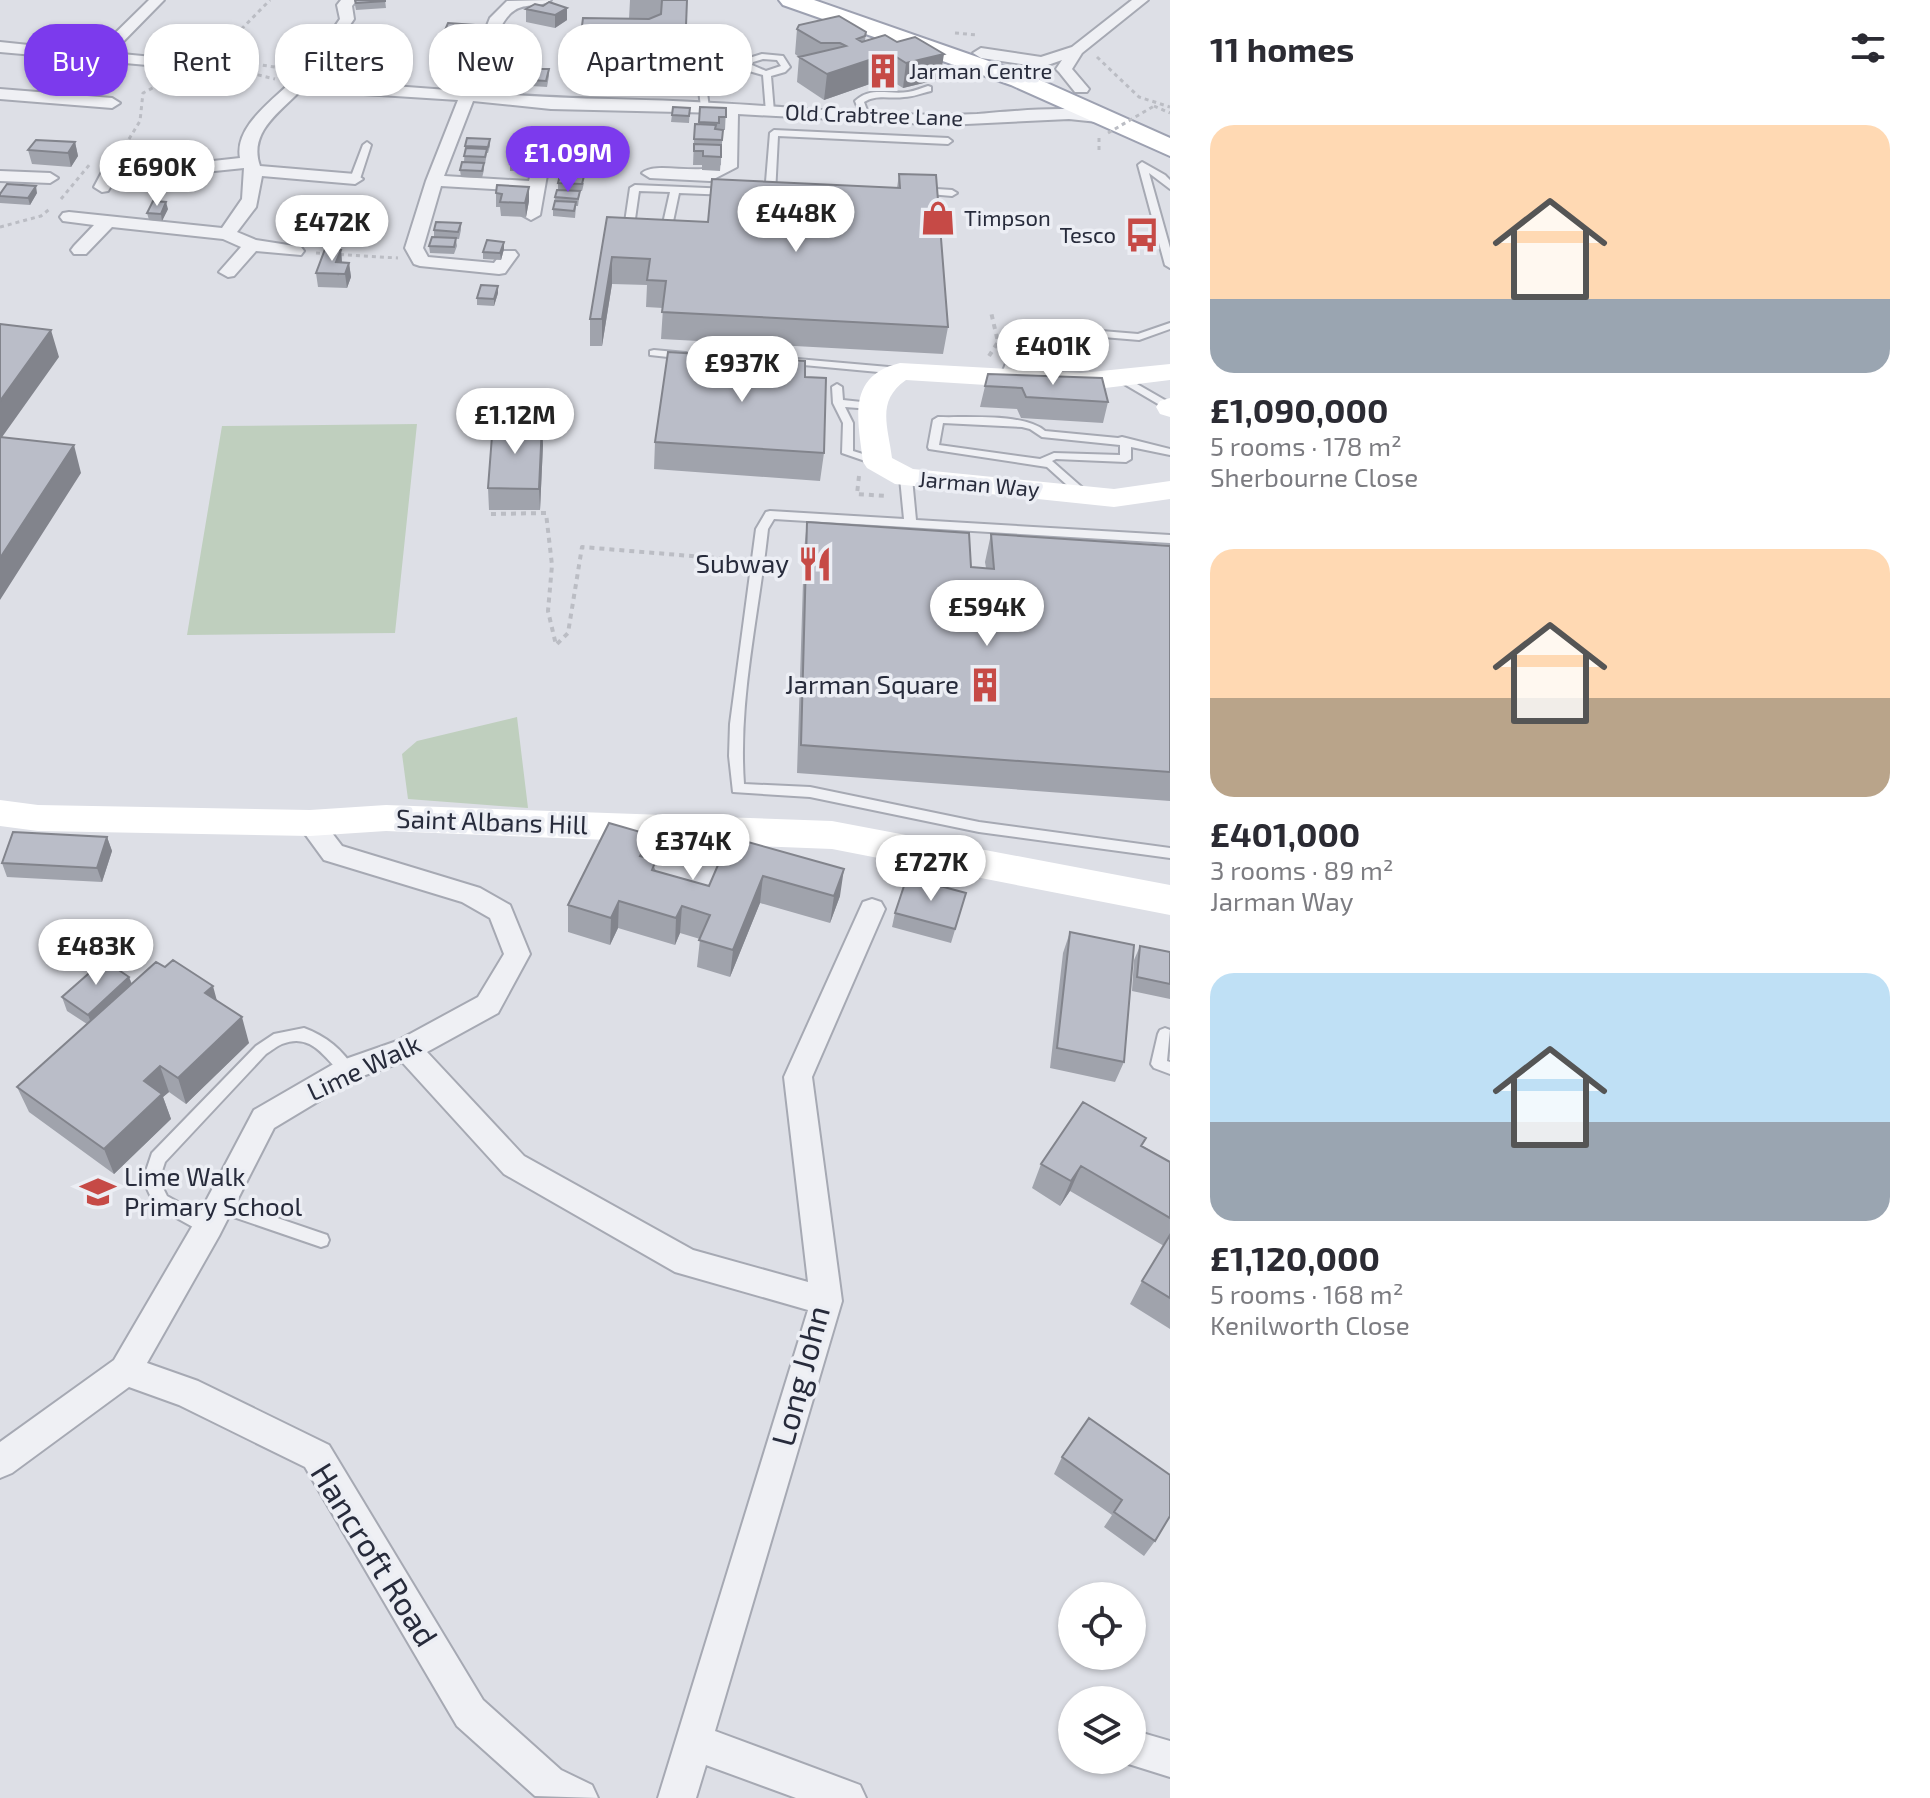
<!DOCTYPE html>
<meta charset="utf-8">
<style>
:root{--surface:#fff;--page:#f2f2f3;--text:#2b2b33;--muted:#7c7c81;--accent:#7c3aed}
body{margin:0;font-family:"Exo 2",sans-serif;background:var(--page);color:var(--text);height:100vh;display:flex;flex-direction:column;font-size:30px;white-space:nowrap}
*{box-sizing:border-box;margin:0}
p{font-size:26px;color:var(--muted)}
.icon{flex:none;width:44px;height:44px;fill:none;stroke:currentColor;stroke-width:2;stroke-linecap:round;stroke-linejoin:round}
.map{position:relative;flex:1;overflow:hidden}
.side{display:flex;flex-direction:column;background:var(--surface);width:760px}
.side>*{flex:none}
.banner{position:absolute;left:24px;top:24px;width:760px;height:72px;display:flex;gap:16px}
.tools{position:absolute;left:1058px;top:1582px;display:grid;gap:16px}
.tools a{display:grid;place-items:center;width:88px;height:88px;border-radius:50%;background:var(--surface);box-shadow:0 2px 6px #0004;font-size:40px}
.price{position:absolute;translate:-50% -68px;padding:0 18px;border-radius:28px;background:#fff;color:#222;font-size:26px;line-height:52px;filter:drop-shadow(0 2px 4px #0008)}
.price::after{content:'';position:absolute;left:50%;top:48px;width:24px;height:18px;margin-left:-12px;background:inherit;clip-path:polygon(0 0,100% 0,50% 100%)}
.price.selected{background:var(--accent);color:#fff}
ul{padding:0;list-style:none}
li{display:grid;align-content:center;gap:16px;height:424px;padding:0 40px}
li span{display:grid;place-items:center;height:248px;border-radius:24px;color:#555}
li>.icon{margin-inline-start:auto}
span .icon{width:144px;height:144px;fill:#fffc;stroke-width:1}
li b{font-size:34px}
h2{display:flex;justify-content:space-between;align-items:center;height:96px;padding:0 40px;font-size:34px}
.tag{padding:0 28px;border-radius:32px;background:var(--surface);box-shadow:0 2px 6px #0004;font-size:28px;line-height:72px}
.tag.selected{background:var(--accent);color:#fff}
main{display:flex;flex:1;min-height:0}
.map>svg:first-child{display:block}
</style>
<main>
<div class="map">
<svg width="1170" height="1798" viewBox="0 0 1170 1798">
<rect width="100%" height="100%" fill="#dddfe6"/>
<path fill="#bfcfbe" d="M417 424 395 633 187 635 222 426Z
M517 717 528 808 408 799 402 754 417 741Z"/>
<g fill="none" stroke-linecap="round" stroke-linejoin="round">
<g stroke="#a6a9b3" stroke-width="4">
<path id="lane" d="M762 54 783 56 790 67 785 72 771 76 774 112 770 115 766 112 763 75 749 71 744 66 746 59ZM763 59 777 60 781 66 766 71 752 65 753 62Z
M642 71 695 73 705 77 709 108 705 111 701 108 698 80 694 78 644 77 641 78 638 89H632L633 77Z
M928 86 931 87V91C922 93 913 97 904 97 889 99 877 94 864 102L869 116 865 119 861 116 855 101C871 86 888 95 908 92 915 91 921 88 928 86Z
M774 130 948 138 952 141 948 144 778 136 775 194 770 197 765 194 770 133Z
M367 142 371 145 360 179 352 181 350 179 363 145Z
M1142 162 1165 175 1170 180V189L1149 173 1170 248V268L1165 265 1138 165Z
M635 185 730 189 735 192 730 195 679 193 671 231 666 234 654 230 662 228 670 192 639 191 634 226 640 229 629 232 624 229 630 188Z
M921 188 952 190 957 193 952 196 918 193 916 191Z
M1170 323V329L1139 340 1043 332 1024 342 1010 378 1006 379 1001 376 1016 338 1041 326 1138 334Z
M654 350 686 353 691 356 686 359 650 355V351Z
M786 358 900 368 905 371 900 374 782 363V359Z
M1123 376 1170 403V411L1119 381V377Z
M837 384 842 387 843 400 871 403 876 406 871 409 845 407 853 423V451L882 460V464H874L842 453 843 423 833 403 832 387Z
M938 417C966 418 1025 413 1045 431L1118 438 1122 437 1170 449V455L1131 447V459L1126 462 1056 459 1052 461 1085 490 1087 492 1081 495 1077 494 1047 467 929 449 928 447 933 420ZM943 423 1022 427 1030 429 1042 437 1120 445V455L1054 453 1040 459 939 445Z
M906 475 912 478 916 520 1170 535V543L774 519 768 529C759 614 738 698 744 784L810 787 979 822 1170 848V858L979 832 810 797 733 792 729 756 730 724 756 529 766 512 770 511 904 519 900 478Z
M304 1028C326 1036 343 1050 355 1070L352 1074C332 1080 321 1028 282 1044 277 1046 271 1051 266 1054L165 1162 159 1180 167 1196 214 1222 216 1227 214 1232 208 1234 202 1232 155 1206 143 1180 152 1153 256 1046 274 1034Z
M1165 1028 1170 1030 1167 1061 1170 1062V1074L1154 1068 1151 1064 1158 1034 1160 1030Z
M219 1198 327 1235 329 1240 327 1245 321 1247 213 1210 211 1205 213 1200Z"/>
</g>
<g stroke="#a6a9b3" stroke-width="4">
<path id="street" d="M149 0H164L112 53 233 65 241 70 238 73 0 52V42L96 52Z
M341 0H357L352 6 354 19 345 32 357 59 353 83 461 91 490 18 507 1 551 0C541 8 525 3 515 10 496 21 484 71 476 92 556 100 635 98 714 103 801 107 890 118 977 114 1003 112 1098 102 1115 118L1107 123 1069 119 946 125 738 114 737 167 710 181 650 178 642 173C656 161 697 176 721 165L722 113 551 109 473 101 444 176 529 181 536 154H548L550 158 540 215 531 220 522 215 527 191 441 186 423 248 428 257 494 263 503 251H515L518 255 505 273 499 274 420 266 414 264 405 248 426 181 458 100 301 90C280 112 248 132 260 166L355 174 363 179 355 184 262 176 256 207 237 232 256 240 301 247 304 251 301 255 256 251 234 276 228 277 219 272 241 247 223 239 112 227 86 254H74L71 250 74 246 94 225 63 221 60 217 63 213 69 212 222 228 242 199 244 168 195 173 144 159 116 177 108 191 102 192 94 187 103 170 142 148 195 163 240 158C234 127 272 101 291 82H337L341 59 331 32 340 19 337 5Z
M1132 0H1148L1082 53 1072 69 1089 89 1087 92H1075L1059 72 1056 69 1062 60 1042 67 981 58 973 53 981 48 1041 57 1072 47Z
M0 89 112 98 120 103 112 108 0 99Z
M0 171 50 173 58 178 50 183 0 181Z
M310 814 319 816 342 846 480 888 510 905 530 954 498 1013 427 1052 524 1156 693 1250 808 1282 784 1077 863 902 872 899 881 902 885 909 812 1077 842 1301 715 1731 860 1785 866 1798H796L706 1765 696 1798H658L808 1310 675 1272 504 1174 402 1062 357 1078 274 1128 219 1236 147 1363 198 1381 329 1445 483 1700 561 1770 592 1785 598 1798 535 1796 457 1726 305 1467 179 1405 129 1387 12 1473 0 1478V1442L114 1360 197 1218 254 1110 337 1062 397 1041 478 997 504 954 490 918 462 902 324 860 297 823 301 816Z
M1132 1730 1170 1741V1777L1119 1761 1132 1760Z"/>
</g>
<g stroke="#9da1b1" stroke-width="4">
<path id="primary" d="M779 0H814L1029 75 1170 138V156L1011 85 783 5Z"/>
</g>
<path stroke="#bbbdc4" stroke-width="3" stroke-dasharray="4 4" stroke-linecap="butt" d="M955 33 977 35
M219 52 270 0
M1097 57 1139 97 1170 107
M247 63 289 69
M250 73 275 79
M1154 106 1170 113
M1099 138V150
M129 139 140 121 143 93 168 80
M61 199 90 164
M0 227 41 216 51 208
M316 253 398 258"/>
<path stroke="#bbbdc4" stroke-width="4" stroke-dasharray="5 5" stroke-linecap="butt" d="M989 356 998 342 991 312
M859 476 857 494 886 496
M491 514 546 513 552 565 548 611 556 645 568 633 582 547 740 560"/>
<use href="#lane" fill="#eff0f4" fill-rule="evenodd"/>
<use href="#street" fill="#eff0f4" fill-rule="evenodd"/>
<path fill="#fff" fill-rule="evenodd" d="M900 363 1081 373 1170 364V380L1081 391 906 380C876 401 888 426 892 458L913 469 1114 489 1170 481V499L1114 507 895 484 867 468 863 462C858 420 846 376 900 363Z
M1170 398V417L1160 414 1156 407 1160 401Z
M0 800 38 805 310 810 386 805 832 821 1170 885V915L832 849 386 831 310 836 38 831 0 826Z"/>
<use href="#primary" fill="#fff" fill-rule="evenodd"/>
<path stroke="#bbbdc4" stroke-width="3" stroke-dasharray="4 4" stroke-linecap="butt" d="M1108 133 1154 106"/>
</g>
<path fill="#a0a3ac" d="M354 0H385L386 8 356 10Z
M630 0H687L686 26 711 38 709 63H704L703 72H677V67H669V61H638V55H608L606 76H579V50L583 18 629 19Z
M543 6 567 8V20L555 28 526 22V9Z
M797 29 866 32 865 41 940 79 903 88 887 78 824 100 797 82 799 57 795 54Z
M445 30 475 31 467 56 448 55V49L452 37 446 36Z
M549 69V76L547 87 531 86V80Z
M673 107 690 108 689 123 671 122Z
M700 107 726 108 725 130H723L720 171 702 170V165H693L694 139 699 124Z
M490 139V146L488 153H487L485 164H484V170L482 178 461 177 460 170 464 162 465 146Z
M596 141V146L604 153 602 158 569 157V150Z
M75 142 78 156 71 167 32 164 28 150Z
M535 154 532 170 510 171V164Z
M899 174 948 327 943 354 661 339 663 308 646 307 647 285 612 284 602 346H590V319L607 217 708 222 897 188Z
M558 183H584L582 191H580L578 206H576L575 218 553 216V209L555 197 558 190Z
M497 185 529 201 526 217 501 216 500 207H496V193Z
M37 193 30 205 0 203V194Z
M168 209 162 221 149 220 147 213Z
M461 223V230L459 239H456L457 246 454 254 430 253 429 246 434 237V230Z
M504 242V249L501 260 483 259V252Z
M341 250 342 262 349 263 351 277 347 288 318 287 316 273Z
M498 293 494 306 477 305V298Z
M988 374 1108 402 1103 423 1021 418 1017 409 980 407Z
M805 377 824 453 820 481 654 469 655 442Z
M543 445 540 510H489L488 488Z
M807 522 971 567 986 568 985 562 991 534 1170 546V801L797 773 804 550Z
M651 835 650 858 656 871 709 886 730 837 840 896 830 923 760 903 730 977 697 967 700 939 680 933 675 945 618 928 610 945 568 932V905Z
M107 837 112 851 102 882 7 877 2 863Z
M962 907 951 943 892 927 895 913Z
M1070 932 1124 1062 1115 1082 1050 1068 1063 953Z
M1140 946 1170 952V999L1132 991 1134 960Z
M129 977 132 984 217 1001 249 1043 186 1104 169 1092 163 1097 171 1119 114 1174 29 1112 17 1087 87 1024 67 1011 62 997Z
M1143 1146 1170 1162V1329L1130 1304 1142 1281 1164 1246 1070 1191 1060 1206 1032 1188 1041 1164Z
M1089 1418 1155 1541 1144 1556 1104 1527 1112 1515 1054 1474 1062 1457Z"/>
<path fill="#82848c" d="M567 8V20L555 28V15Z
M474 25 475 31 470 47V40Z
M608 29V55L606 76V51Z
M890 53 887 78 824 100 827 74Z
M944 54 940 79 903 88 906 63Z
M75 142 78 156 71 167 68 153Z
M36 186 37 193 30 205 28 198Z
M529 187V201L526 217 525 203Z
M166 202 168 209 162 221 161 214Z
M504 242V249L501 260 500 253Z
M341 250 342 264 338 276 336 262Z
M612 257V284L602 346V319Z
M349 263 351 277 347 288 345 274Z
M498 286V293L494 306V299Z
M51 330 59 357 0 440V401Z
M542 424 543 445 540 510 539 489Z
M74 445 81 473 0 600V558Z
M651 835 650 862 640 856Z
M107 837 112 851 102 882 97 868Z
M844 869 840 896 830 923 834 896Z
M763 876 760 903 730 977 733 950Z
M619 901 618 928 610 945 611 918Z
M682 906 680 933 675 945 676 918Z
M129 977 134 991 93 1028 88 1015Z
M213 986 220 1012 205 993Z
M242 1017 249 1043 186 1104 178 1078Z
M160 1066 169 1092 163 1097 171 1119 114 1174 104 1149 144 1081Z
M1081 1166 1070 1191 1060 1206 1071 1181Z"/>
<path fill="#babdc8" stroke="#82848c" stroke-width="2" d="M355 0H385V1L356 3Z
M662 0H687L686 26H711V38H705L704 47H678V42H670V36L639 35V30L608 29 606 51 579 50 583 18 649 19 661 14Z
M549 2 567 8 555 15 526 9 535 4 543 6Z
M839 16 866 32 865 36 857 39 862 42 885 35 897 42 915 37 944 54 906 63 890 53 827 74 799 57 846 46 840 43H821L797 29 799 25Z
M448 23 474 25 472 31 445 30Z
M453 32 472 34 470 40 450 39Z
M451 41 470 42 467 50 448 49Z
M534 69H549L546 81 531 80Z
M673 107 690 108 689 116 672 115Z
M700 107 726 108V117H719V123L699 122Z
M695 124 716 125 715 129 723 130 722 140 694 139Z
M467 138 490 139 488 147 465 146Z
M36 140 75 142 68 153 28 150Z
M571 140 596 141 595 146H604L602 152 569 150Z
M694 144 721 145V157L703 156V151H694Z
M535 147 532 163 510 164 513 150Z
M466 148 487 149 485 157 464 156Z
M462 162 484 163 482 171 460 170Z
M899 174 936 175 948 327 662 312 666 281 647 280 650 259 612 257 602 319H590L607 217 708 222 712 179 900 188Z
M560 175 584 176 582 184 558 183Z
M7 184 36 186 28 198 0 196V194Z
M497 185 529 187 525 203 500 202 502 194 496 193Z
M557 190 580 191 578 199 555 197Z
M153 201 166 202 161 214 147 213Z
M555 201 576 202 574 211 553 209Z
M436 222 461 223 458 232 434 230Z
M432 237 456 238 454 247 429 246Z
M487 240 504 242 500 253 483 252Z
M325 249 341 250 336 262 349 263 345 274 316 273Z
M481 285 498 286 494 299 477 298Z
M0 324 51 330 0 401Z
M668 352 805 361V377L826 378 824 453 655 442Z
M988 374 1102 378 1108 402 1026 397 1022 388 985 386Z
M493 423 542 424 539 489 488 488Z
M0 437 74 445 0 558Z
M807 522 969 533 971 567 994 569 991 534 1170 546V772L801 745Z
M609 823 651 835 640 856 656 860 652 870 709 886 730 837 844 869 834 896 763 876 733 950 699 940 710 915 682 906 676 918 619 901 611 918 568 905Z
M13 832 107 837 97 868 2 863Z
M907 877 966 893 955 929 895 913Z
M1070 932 1134 945 1124 1062 1057 1048Z
M1140 946 1170 952V984L1137 977Z
M104 960 129 977 88 1015 62 997Z
M173 960 213 986 205 993 242 1017 178 1078 160 1066 144 1081 162 1094 104 1149 17 1087 156 962 165 967Z
M1083 1102 1146 1138 1141 1146 1170 1162V1218L1081 1166 1071 1181 1041 1164Z
M1170 1235V1298L1142 1281Z
M1089 1418 1170 1475V1516L1155 1541 1114 1512 1122 1500 1062 1457Z"/>
<defs>
<g id="building-bare" transform="scale(2.76)"><path d="M-4-6H4V6H1V3H-1V6H-4ZM-2.5-4.3h1.7v1.8h-1.7ZM.8-4.3h1.7v1.8H.8ZM-2.5-1h1.7V.8h-1.7ZM.8-1h1.7V.8H.8Z" fill="#c64a46" stroke="#eceef4" stroke-width="2.5" paint-order="stroke"/></g>
<g id="shop-bare" transform="scale(2.76)"><path d="M-5-2.5h2.3a2.7 3.5 0 0 1 5.4 0H5L5.5 6h-11ZM-1.5-2.5h3a1.5 2.3 0 0 0-3 0Z" fill="#c64a46" stroke="#eceef4" stroke-width="2.5" paint-order="stroke"/></g>
<g id="bus-bare" transform="scale(2.76)"><path d="M-5-6H5V4H4V6H2V4H-2V6H-4V4H-5ZM-3.5-4V0h7V-4ZM-3.5 1.2v1.5H-2V1.2ZM2 1.2v1.5H3.5V1.2Z" fill="#c64a46" stroke="#eceef4" stroke-width="2.5" paint-order="stroke"/></g>
<g id="restaurant-bare" transform="scale(2.76)"><path d="M-5-6h1v4h1v-4h1v4h1v-4h1v5L-1.5 .5V6h-2V.5L-5-1ZM5-6V6H3V1.5H1.5Q1.5-4 5-6Z" fill="#c64a46" stroke="#eceef4" stroke-width="2.5" paint-order="stroke"/></g>
<g id="school-bare" transform="scale(2.76)"><path d="M0-5L7-2L0 1L-7-2ZM-4 1L0 2.5L4 1V4Q0 6-4 4Z" fill="#c64a46" stroke="#eceef4" stroke-width="2.5" paint-order="stroke"/></g>
</defs>
<g fill-rule="evenodd">
<use href="#building-bare" x="883" y="71"/>
<use href="#shop-bare" x="938" y="218"/>
<use href="#bus-bare" x="1142" y="235"/>
<use href="#restaurant-bare" x="815" y="564"/>
<use href="#building-bare" x="985" y="685"/>
<use href="#school-bare" x="98" y="1192"/>
</g>
<g text-anchor="middle" stroke-width="7" stroke-linejoin="round" paint-order="stroke">
<g font-size="22" fill="#272b3b" stroke="#eceef4" text-anchor="start">
<text x="909" y="79">Jarman Centre</text>
<text x="964" y="226">Timpson</text>
<text x="1116" y="243" text-anchor="end">Tesco</text>
</g>
<g font-size="22" fill="#272b3b" stroke="#eceef4">
<text transform="translate(874 115) rotate(2)" y="8">Old Crabtree Lane</text>
<text transform="translate(979 484) rotate(5)" y="8">Jarman Way</text>
</g>
<g font-size="26" fill="#272b3b" stroke="#eceef4" text-anchor="end">
<text x="789" y="573">Subway</text>
<text x="959" y="694">Jarman Square</text>
<text x="124" y="1186" text-anchor="start">Lime Walk<tspan x="124" dy="30">Primary School</tspan></text>
</g>
<g font-size="26" fill="#272b3b" stroke="#eceef4">
<text transform="translate(492 822) rotate(2)" y="9">Saint Albans Hill</text>
<text transform="translate(364 1068) rotate(-25)" y="9">Lime Walk</text>
</g>
<g font-size="32" fill="#272b3b" stroke="#eceef4">
<text transform="translate(801 1376) rotate(-75)" y="11">Long John</text>
<text transform="translate(374 1555) rotate(58)" y="11">Hancroft Road</text>
</g>
</g>
</svg>
<div class="tools">
<a><svg class="icon" aria-label="locate" viewBox="0 0 24 24"><circle cx="12" cy="12" r="6"/><path d="M12 2v4M12 18v4M2 12h4M18 12h4"/></svg></a>
<a><svg class="icon" aria-label="layers" viewBox="0 0 24 24"><path d="M12 4l9 5-9 5-9-5zM3 14l9 5 9-5"/></svg></a>
</div>
<b class="price selected" style="left:568px;top:194px">£1.09M</b>
<b class="price" style="left:157px;top:208px">£690K</b>
<b class="price" style="left:796px;top:254px">£448K</b>
<b class="price" style="left:332px;top:263px">£472K</b>
<b class="price" style="left:1053px;top:387px">£401K</b>
<b class="price" style="left:742px;top:404px">£937K</b>
<b class="price" style="left:515px;top:456px">£1.12M</b>
<b class="price" style="left:987px;top:648px">£594K</b>
<b class="price" style="left:693px;top:882px">£374K</b>
<b class="price" style="left:931px;top:903px">£727K</b>
<b class="price" style="left:96px;top:987px">£483K</b>
<div class="banner">
<a class="tag selected">Buy</a>
<a class="tag">Rent</a>
<a class="tag">Filters</a>
<a class="tag">New</a>
<a class="tag">Apartment</a>
</div>
</div>
<section class="side">
<h2>11 homes<svg class="icon" aria-label="filters" viewBox="0 0 24 24"><path d="M4 7h16M4 17h16"/><circle cx="9" cy="7" r="2"/><circle cx="15" cy="17" r="2"/></svg></h2>
<ul>
<li><span style="background:linear-gradient(#ffd9b3 70%,#9aa5b1 0)"><svg class="icon" aria-label="home" viewBox="0 0 24 24"><path d="M3 11l9-7 9 7M6 9v11h12V9"/></svg></span><div><b>£1,090,000</b><p>5 rooms · 178 m²</p><p>Sherbourne Close</p></div></li>
<li><span style="background:linear-gradient(#ffd9b3 60%,#b9a48a 0)"><svg class="icon" aria-label="home" viewBox="0 0 24 24"><path d="M3 11l9-7 9 7M6 9v11h12V9"/></svg></span><div><b>£401,000</b><p>3 rooms · 89 m²</p><p>Jarman Way</p></div></li>
<li><span style="background:linear-gradient(#bfe0f5 60%,#9aa5b1 0)"><svg class="icon" aria-label="home" viewBox="0 0 24 24"><path d="M3 11l9-7 9 7M6 9v11h12V9"/></svg></span><div><b>£1,120,000</b><p>5 rooms · 168 m²</p><p>Kenilworth Close</p></div></li>
</ul>
</section>
</main>
